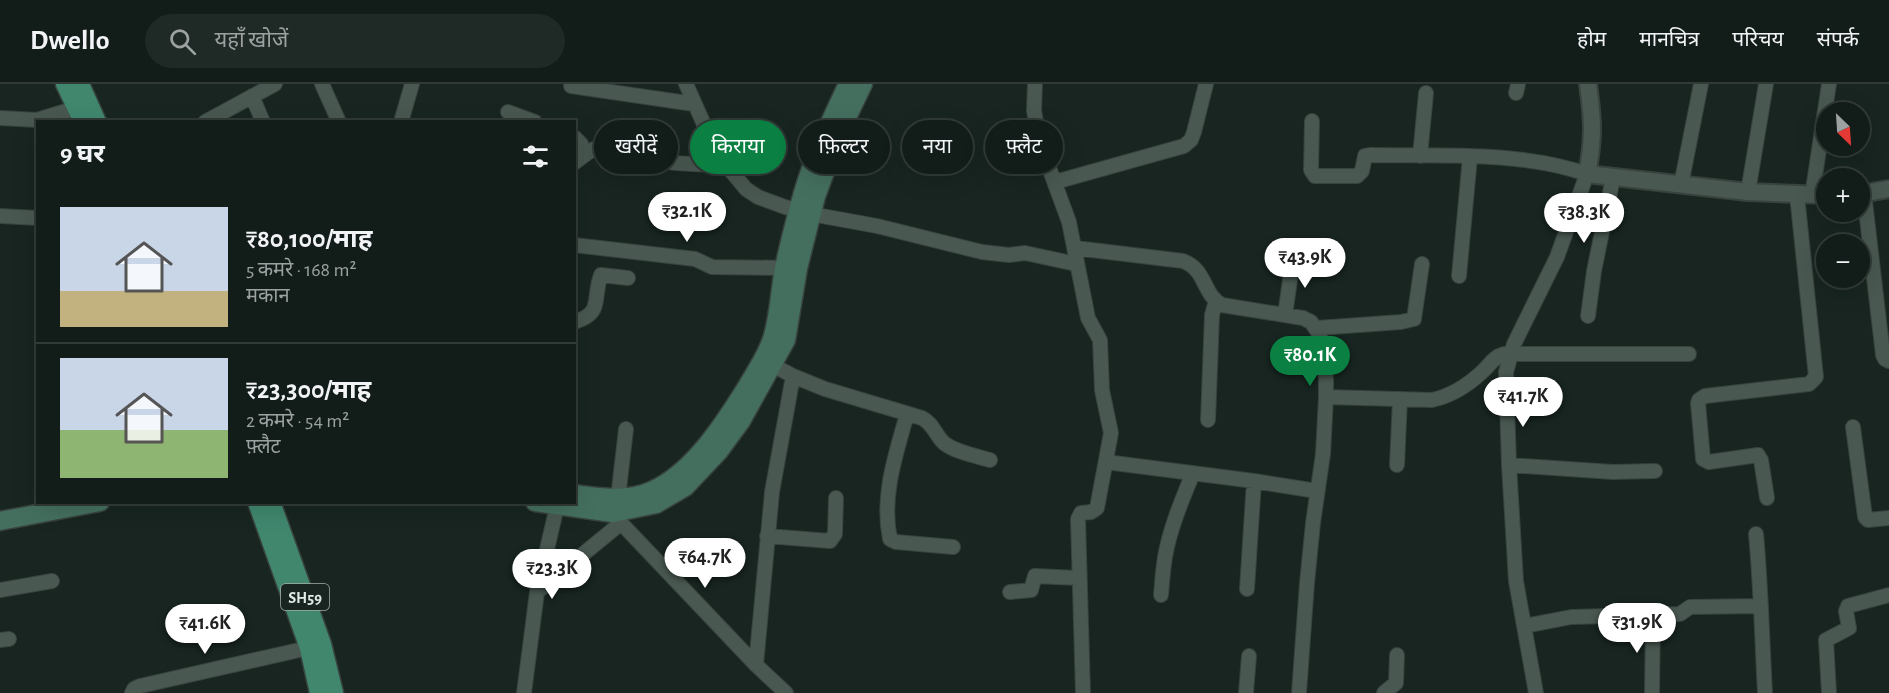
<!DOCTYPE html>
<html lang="hi">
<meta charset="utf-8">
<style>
:root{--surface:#121c18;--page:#1f2925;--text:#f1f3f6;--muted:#9ca1a2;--line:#313a37;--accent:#0b8043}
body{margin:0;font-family:"Alegreya Sans","Noto Sans Devanagari",sans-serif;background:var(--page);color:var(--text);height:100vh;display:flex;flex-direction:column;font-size:22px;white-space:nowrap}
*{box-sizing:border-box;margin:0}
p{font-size:20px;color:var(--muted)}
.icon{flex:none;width:33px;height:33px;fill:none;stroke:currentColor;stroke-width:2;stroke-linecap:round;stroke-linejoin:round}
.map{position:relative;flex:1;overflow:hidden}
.sheet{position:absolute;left:36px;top:36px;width:540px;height:384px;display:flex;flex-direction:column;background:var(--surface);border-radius:0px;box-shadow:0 6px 24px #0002,0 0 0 2px var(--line)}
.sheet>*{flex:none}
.hud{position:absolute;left:594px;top:36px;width:570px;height:54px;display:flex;gap:12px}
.needle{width:39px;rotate:155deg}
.buttons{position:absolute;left:1816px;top:18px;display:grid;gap:12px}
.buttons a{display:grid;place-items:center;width:54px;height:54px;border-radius:50%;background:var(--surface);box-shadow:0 6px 24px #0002,0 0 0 2px var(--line);font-size:30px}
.price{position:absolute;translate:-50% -51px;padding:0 14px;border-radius:21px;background:#fff;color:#222;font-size:20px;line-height:39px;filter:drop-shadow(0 2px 3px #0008)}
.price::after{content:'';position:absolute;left:50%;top:36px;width:18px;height:14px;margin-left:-9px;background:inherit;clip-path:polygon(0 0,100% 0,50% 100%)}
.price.current{background:var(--accent);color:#fff}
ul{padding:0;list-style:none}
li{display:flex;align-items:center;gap:18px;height:150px;padding:0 24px}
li+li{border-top:2px solid var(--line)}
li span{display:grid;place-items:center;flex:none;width:168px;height:120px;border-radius:0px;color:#555}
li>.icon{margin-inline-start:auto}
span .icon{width:72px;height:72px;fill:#fffc;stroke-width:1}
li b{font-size:26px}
h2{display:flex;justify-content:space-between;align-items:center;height:72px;padding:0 24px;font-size:26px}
.pill{padding:0 21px;border-radius:27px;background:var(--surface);box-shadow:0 6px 24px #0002,0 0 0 2px var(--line);font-size:21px;line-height:54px}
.pill.current{background:var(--accent);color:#fff}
header{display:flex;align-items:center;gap:36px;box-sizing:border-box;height:84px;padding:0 30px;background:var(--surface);border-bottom:2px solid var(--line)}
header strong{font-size:28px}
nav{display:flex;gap:33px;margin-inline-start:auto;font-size:21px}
.search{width:420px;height:54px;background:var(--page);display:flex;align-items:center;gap:15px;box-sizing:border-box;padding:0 21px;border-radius:33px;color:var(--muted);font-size:22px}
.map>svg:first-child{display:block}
</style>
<header>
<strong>Dwello</strong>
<div class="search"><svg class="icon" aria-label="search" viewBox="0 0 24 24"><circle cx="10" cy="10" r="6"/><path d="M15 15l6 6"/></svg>यहाँ खोजें</div>
<nav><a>होम</a><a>मानचित्र</a><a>परिचय</a><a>संपर्क</a></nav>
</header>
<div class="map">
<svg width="1889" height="609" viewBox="0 0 1889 609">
<rect width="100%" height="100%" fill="#182520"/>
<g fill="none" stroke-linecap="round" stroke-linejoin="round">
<g stroke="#38433e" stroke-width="16">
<path id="minor" d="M322 0 339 38
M686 0 706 45 726 81 746 105 758 113 785 123 811 130 877 142 982 168 1009 171 1025 169 1076 180
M1035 0 1034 27 1040 59 1069 138 1088 234 1100 256 1102 306 1111 349 1097 424 1091 428 1081 429 1078 435 1083 609
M571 2 694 20
M1516 9 1518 0
M252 12 263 38
M508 28 535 38
M0 34 37 36 76 24
M1312 37 1311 86 1315 92H1357L1362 87 1365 72 1371 71C1442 72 1519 67 1587 90L1557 173 1514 260 1506 288 1509 381 1516 497 1536 609
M205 38 275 0
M401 38 412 0
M574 53 581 60 585 71
M1420 72 1426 9
M574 79C583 73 591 64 602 62 622 59 641 74 661 77 682 81 705 80 726 81
M1055 98 1184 62 1191 56 1194 48 1206 0
M1681 101 1701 0
M1748 108 1766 0
M1864 109 1883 271 1885 275 1889 277
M1812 112 1829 0
M0 132 38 134
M574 161 695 175 712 183 792 184
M1075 164 1183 177C1207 186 1202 210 1222 221L1303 234 1311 238 1320 251 1326 295V313L1323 370 1313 439 1307 499 1299 609
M1459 192 1470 73
M1285 231 1293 175
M1588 232 1594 187 1613 94
M574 238C604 229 592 215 601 191L628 194
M1317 244 1401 238 1414 235 1422 180
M793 292 825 305 922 334C934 340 935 351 944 359 955 368 976 372 990 376
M1326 313 1432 316C1451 312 1468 301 1482 288 1490 281 1493 273 1504 270H1689
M907 330C896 370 881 412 890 455L896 458 953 463
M1208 336 1212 231 1216 217
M1853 343 1865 433 1868 436 1889 434
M1106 378 1254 397 1317 407
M1397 381 1400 315
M1509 381 1613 388 1655 387
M618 414 626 345
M1767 414 1761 376 1758 371 1709 378 1703 375 1698 319 1699 316 1705 312 1809 300 1816 293 1797 111
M611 423 621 439 756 581 786 609
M1756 450C1761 503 1762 556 1765 609
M767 452 830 457 835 450 836 414
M1247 505 1254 397
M0 506 52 497
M537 508 621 439
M1010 508 1031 506 1035 492 1078 494
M1161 511C1162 498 1163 485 1165 473 1170 444 1182 416 1193 389
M1525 542 1571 533 1680 530 1690 523 1761 522
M0 556 9 555
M756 581 772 408 793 292 765 277
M132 609 134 605 140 602 317 562
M524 609 537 508 558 418
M1246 609 1249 572
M1384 609 1396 599 1397 571
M1652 609 1653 531
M1829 609 1826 556 1849 544 1846 527 1848 522 1889 511"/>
</g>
<g stroke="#38433e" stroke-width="20">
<path id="tertiary" d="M1588 0C1593 36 1594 54 1587 90L1748 108 1827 111
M1860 110 1889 105"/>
</g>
<g stroke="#38433e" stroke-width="21">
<path id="secondary" d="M574 410C600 413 626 418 651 407 693 389 725 338 748 301 757 285 768 270 773 252 779 231 780 207 784 185 789 159 796 134 803 109 814 71 831 36 848 0
M535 418 613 429 656 420 685 403 719 367 741 337 786 256 798 184 816 112 839 50 863 0
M0 437 100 418"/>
</g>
<g stroke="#38433e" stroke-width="21">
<path id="primary" d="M65 0 83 38
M80 0 97 38
M257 418 309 564 319 609
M271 418 322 560 334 609"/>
</g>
<use href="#minor" stroke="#495851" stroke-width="14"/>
<use href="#tertiary" stroke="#495851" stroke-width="16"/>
<use href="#secondary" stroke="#446f5f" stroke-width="18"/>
<use href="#primary" stroke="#40876e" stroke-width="18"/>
</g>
<g text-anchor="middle" stroke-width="4.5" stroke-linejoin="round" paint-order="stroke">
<rect fill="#182520" stroke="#a4aeaa" stroke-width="1.5" x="281" y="500" width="48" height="26" rx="4.5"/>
<g font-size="16" font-weight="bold" fill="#e0e9e5">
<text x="305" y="519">SH59</text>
</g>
</g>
</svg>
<div class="buttons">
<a><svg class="needle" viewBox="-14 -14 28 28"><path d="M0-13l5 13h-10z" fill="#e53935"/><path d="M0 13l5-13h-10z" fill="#9ca1a2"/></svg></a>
<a>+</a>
<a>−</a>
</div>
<b class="price" style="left:687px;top:159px">₹32.1K</b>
<b class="price" style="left:1584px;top:160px">₹38.3K</b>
<b class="price" style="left:1305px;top:205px">₹43.9K</b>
<b class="price current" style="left:1310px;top:303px">₹80.1K</b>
<b class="price" style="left:1523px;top:344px">₹41.7K</b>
<b class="price" style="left:705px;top:505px">₹64.7K</b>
<b class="price" style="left:552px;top:516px">₹23.3K</b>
<b class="price" style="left:1637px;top:570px">₹31.9K</b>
<b class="price" style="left:205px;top:571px">₹41.6K</b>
<div class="hud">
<a class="pill">खरीदें</a>
<a class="pill current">किराया</a>
<a class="pill">फ़िल्टर</a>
<a class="pill">नया</a>
<a class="pill">फ़्लैट</a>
</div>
<section class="sheet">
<h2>9 घर<svg class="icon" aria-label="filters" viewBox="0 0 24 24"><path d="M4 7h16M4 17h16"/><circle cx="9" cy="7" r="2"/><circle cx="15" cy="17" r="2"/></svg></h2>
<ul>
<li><span style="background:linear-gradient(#c9d6e8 70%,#c2b280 0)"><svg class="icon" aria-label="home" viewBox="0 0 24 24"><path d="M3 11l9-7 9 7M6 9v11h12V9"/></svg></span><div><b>₹80,100/माह</b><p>5 कमरे · 168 m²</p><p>मकान</p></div></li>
<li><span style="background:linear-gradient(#c9d6e8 60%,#8fb573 0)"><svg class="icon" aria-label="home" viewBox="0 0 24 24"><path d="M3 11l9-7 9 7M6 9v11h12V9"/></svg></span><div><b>₹23,300/माह</b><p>2 कमरे · 54 m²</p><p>फ़्लैट</p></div></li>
</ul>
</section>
</div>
